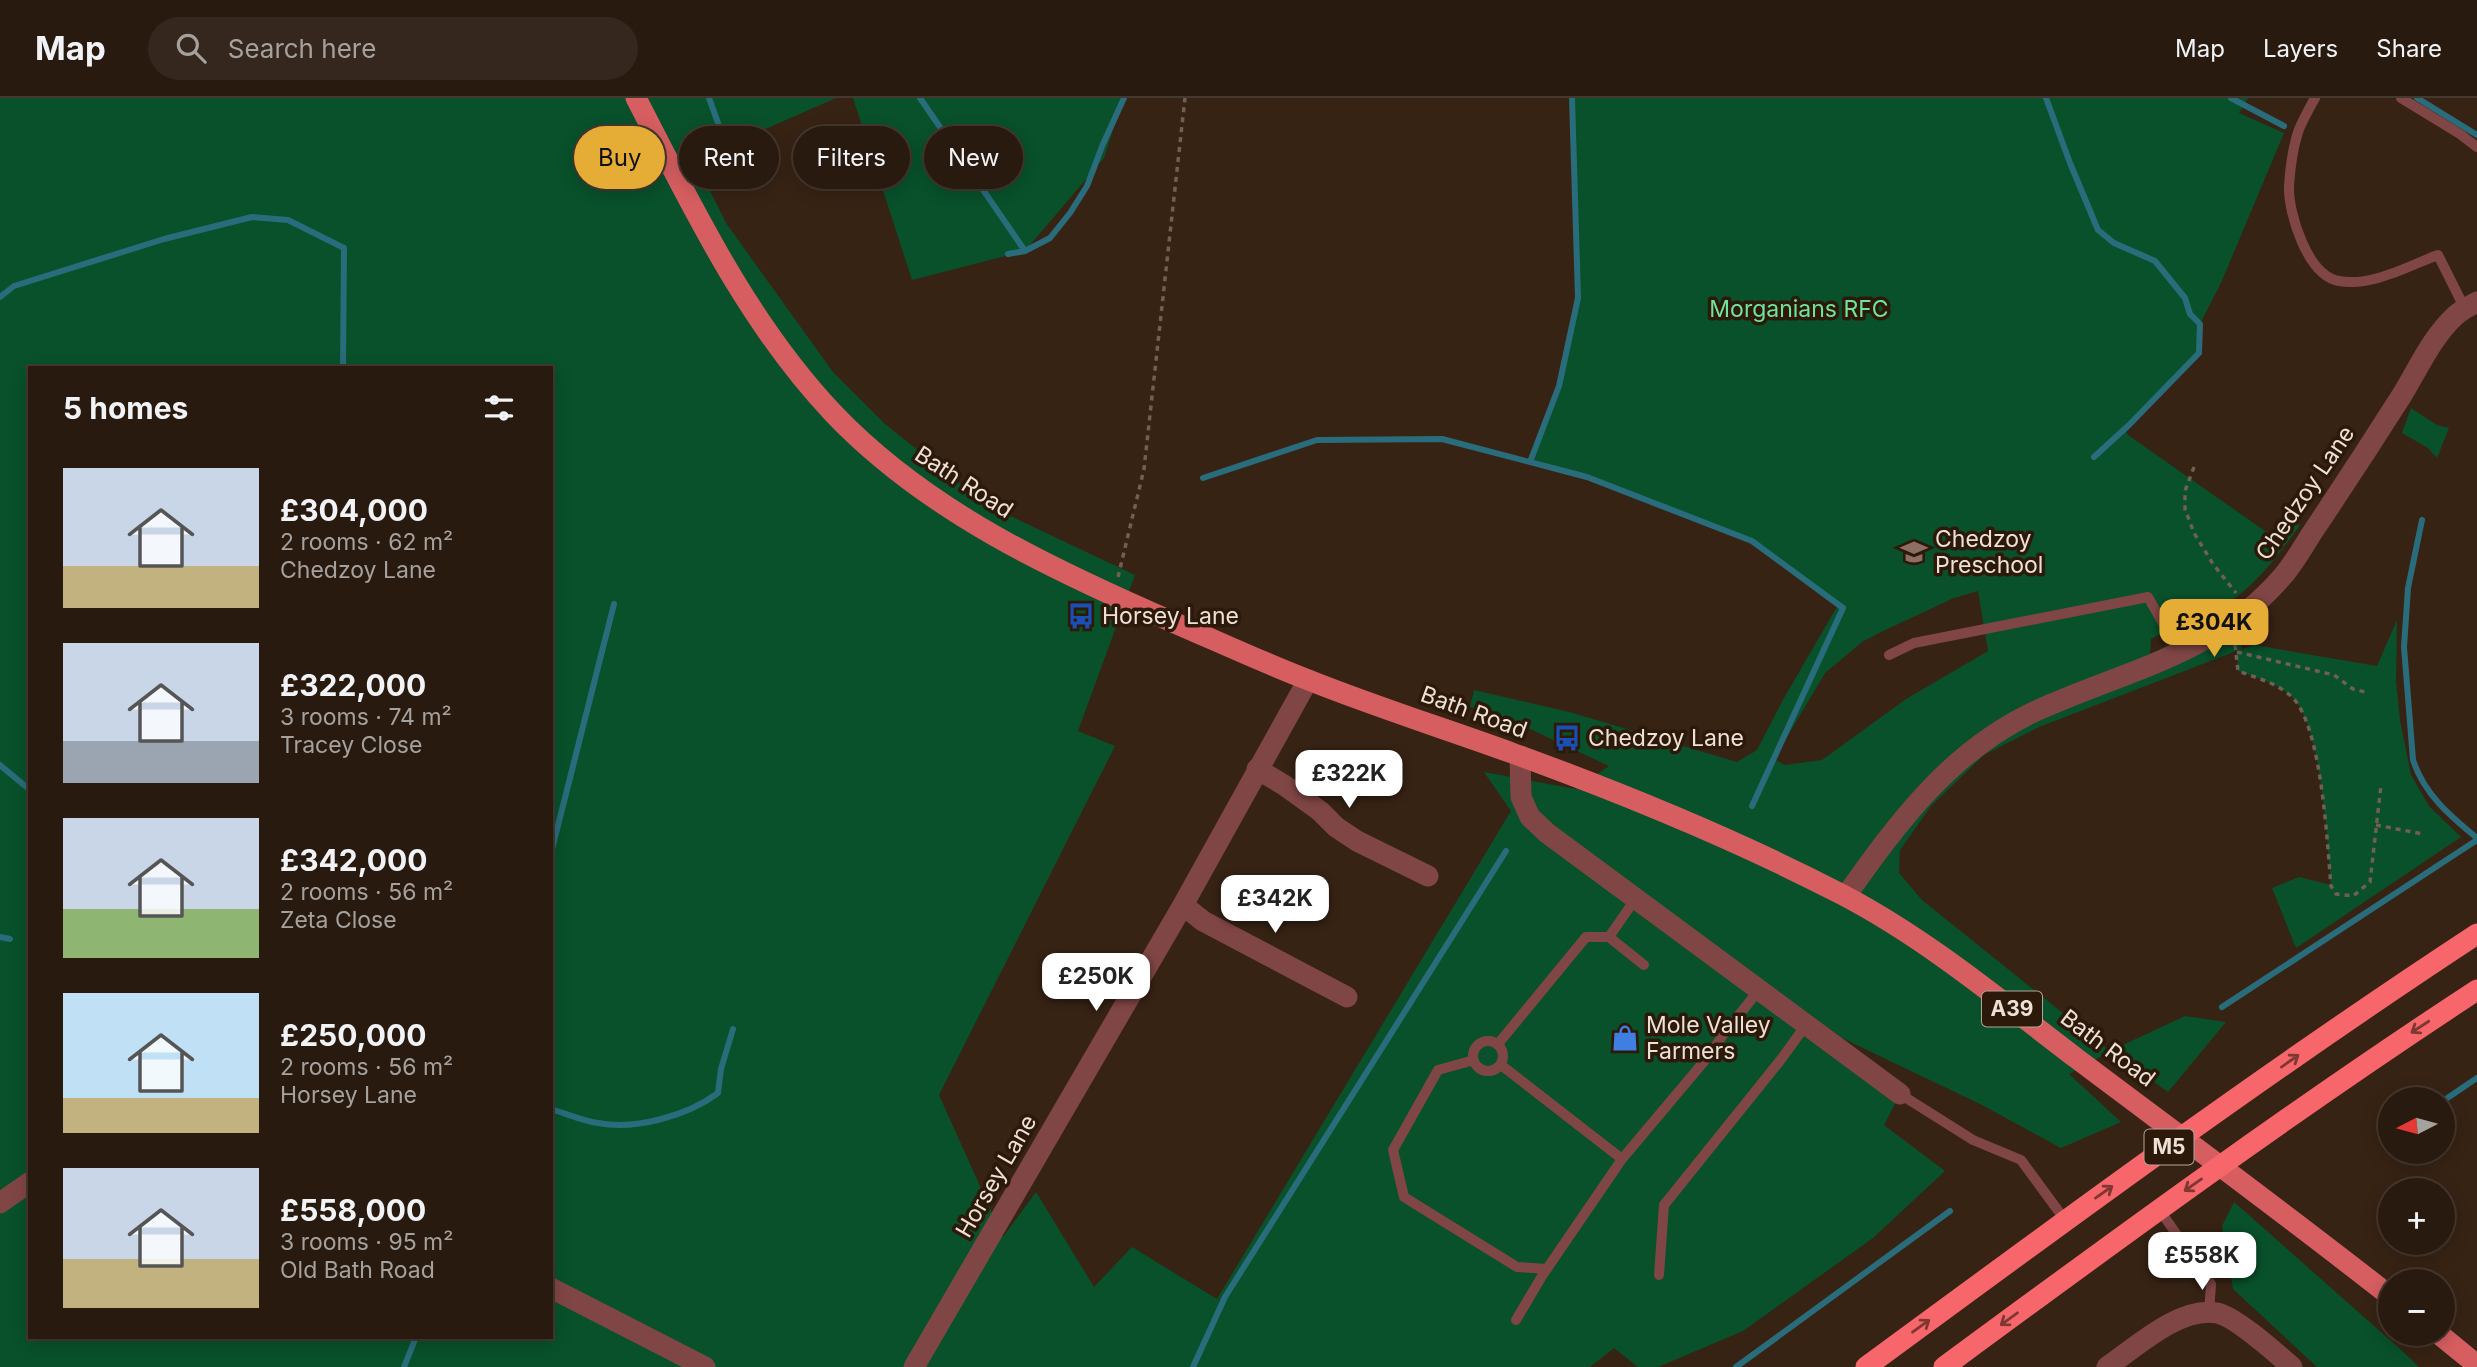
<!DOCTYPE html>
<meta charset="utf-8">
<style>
:root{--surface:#291a0f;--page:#35271d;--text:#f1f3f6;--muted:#a5a19e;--line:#45382f;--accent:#e5ad36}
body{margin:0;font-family:Inter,sans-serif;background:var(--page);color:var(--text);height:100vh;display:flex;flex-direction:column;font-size:26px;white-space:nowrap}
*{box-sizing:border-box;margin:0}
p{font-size:23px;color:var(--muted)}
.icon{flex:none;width:38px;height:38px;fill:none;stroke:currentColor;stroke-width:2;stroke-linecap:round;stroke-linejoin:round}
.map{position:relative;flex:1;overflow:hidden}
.panel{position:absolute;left:28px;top:268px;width:525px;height:973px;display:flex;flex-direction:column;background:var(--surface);border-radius:0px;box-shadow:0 4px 18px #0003,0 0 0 2px var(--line)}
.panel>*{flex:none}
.banner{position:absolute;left:574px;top:28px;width:665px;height:63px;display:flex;gap:14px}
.needle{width:46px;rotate:264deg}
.tools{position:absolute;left:2378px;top:989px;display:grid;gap:14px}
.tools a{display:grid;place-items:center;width:77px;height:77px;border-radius:50%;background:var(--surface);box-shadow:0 4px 18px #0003,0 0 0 2px var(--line);font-size:35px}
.price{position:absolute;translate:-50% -60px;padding:0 16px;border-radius:14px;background:#fff;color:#222;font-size:23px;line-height:46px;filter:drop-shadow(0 2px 4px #0008)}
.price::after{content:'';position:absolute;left:50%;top:42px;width:21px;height:16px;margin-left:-10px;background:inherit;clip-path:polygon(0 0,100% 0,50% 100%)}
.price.active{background:var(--accent);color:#111}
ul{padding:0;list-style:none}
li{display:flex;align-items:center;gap:21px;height:175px;padding:0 35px}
li span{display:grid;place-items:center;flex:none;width:196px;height:140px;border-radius:0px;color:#555}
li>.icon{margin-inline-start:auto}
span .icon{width:84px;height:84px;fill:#fffc;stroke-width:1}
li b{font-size:30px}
h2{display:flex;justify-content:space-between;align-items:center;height:84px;padding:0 35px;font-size:30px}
.tag{padding:0 24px;border-radius:32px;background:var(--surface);box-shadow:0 4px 18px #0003,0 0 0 2px var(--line);font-size:24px;line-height:63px}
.tag.active{background:var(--accent);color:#111}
header{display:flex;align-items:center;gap:42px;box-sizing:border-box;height:98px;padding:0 35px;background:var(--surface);border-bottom:2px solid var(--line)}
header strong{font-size:33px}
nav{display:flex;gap:38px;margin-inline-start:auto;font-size:24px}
.search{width:490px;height:63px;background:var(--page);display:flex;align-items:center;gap:18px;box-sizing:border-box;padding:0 24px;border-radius:38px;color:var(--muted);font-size:26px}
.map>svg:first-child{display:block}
</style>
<header>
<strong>Map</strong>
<div class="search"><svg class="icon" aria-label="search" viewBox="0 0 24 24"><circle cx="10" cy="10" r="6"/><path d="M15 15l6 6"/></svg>Search here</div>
<nav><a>Map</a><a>Layers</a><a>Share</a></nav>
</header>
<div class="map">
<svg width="2477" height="1269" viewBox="0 0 2477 1269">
<rect width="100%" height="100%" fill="#372314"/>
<path fill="#08512b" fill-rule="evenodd" d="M0 0H836L695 62 726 125 833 274 885 326 985 406 1135 477 1078 633 1115 648 939 997 1003 1139 1036 1094 1094 1189 1132 1149 1217 1201 1511 713 1484 674 1576 691 1609 668 1532 632 1470 609 1474 592 1573 615 1737 664 1757 652 1784 600 1838 507 1752 443 1588 379 1530 364 1559 288 1578 200 1572 0H2248L2239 15 2284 35 2221 185 2200 226 2199 255 2125 331 2128 337 2265 433 2280 439 2294 424 2300 427C2279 456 2259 484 2228 505L2242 551 2254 547 2377 568 2397 522 2396 583 2400 622 2411 677 2429 708 2461 739 2296 850 2272 790 2299 779 2331 787C2327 744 2322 628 2292 599 2277 585 2257 580 2238 573L2237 554 2239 552 2039 629 1984 657 1931 708 1900 752 1899 775 1922 802 2110 953 2185 918 2226 924 2168 994 2111 953 2069 976 2121 1024 2061 1050 1982 1007 1842 940 1768 886 1900 996 1884 1027 1945 1073 1873 1140 1743 1233 1658 1269H1638L1614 1250 1590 1269H0ZM30 270H551V1239H30ZM1978 493 1988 553 1906 601 1822 662 1785 667 1774 661 1825 575 1862 544 1881 534 1954 500ZM2178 527 2193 533 2150 557 2151 541Z
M853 0H1123L1104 60 1025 153 912 182Z
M2411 310 2437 327 2449 330 2437 360 2428 350 2402 335Z
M2234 1104 2399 1250 2419 1269H2317L2233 1191 2222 1128Z"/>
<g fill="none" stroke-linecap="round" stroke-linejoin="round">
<path stroke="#296d7c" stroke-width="6" d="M709 0 722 36
M920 0 1025 153 1008 156
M2046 0 2070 65 2098 132 2114 145 2155 163 2185 200 2190 216 2200 226 2199 255 2129 327 2094 359
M2231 0 2284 28
M2417 0 2477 37
M1025 153 1050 140 1070 115 1087 88 1103 46 1124 0
M0 199 14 188 164 141 252 119 288 122 344 150 343 270
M1530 364 1559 288 1578 200 1572 0
M1203 380 1317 342 1442 341 1587 379 1752 443 1843 510 1752 708
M2422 422 2408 490 2404 549 2413 662C2424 696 2450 718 2477 740
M0 667 30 692
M551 755 614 506
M0 839 10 841
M2222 909 2477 742
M2443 1003 2477 980
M551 1011C567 1016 583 1023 598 1025 636 1032 687 1018 718 995L721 971 733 931
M404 1269 416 1239
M1193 1269 1225 1199 1506 753
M1736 1269 1950 1113"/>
<path stroke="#715f52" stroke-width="3.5" stroke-dasharray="5 5" stroke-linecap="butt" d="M2194 369 2185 393V411L2194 435 2213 466 2236 495
M1118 479 1144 371 1185 0
M2235 547 2238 573C2257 580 2277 585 2292 599 2322 628 2327 745 2331 788L2336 796 2353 798 2370 784 2381 687
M2237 554 2334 577 2353 591 2365 594
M2376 727 2423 736"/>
<path stroke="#804645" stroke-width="10" d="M2315 0C2309 11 2302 23 2298 34 2293 50 2290 72 2289 88 2288 116 2308 178 2339 183 2372 189 2408 168 2438 157L2465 211
M2401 0 2460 36 2477 49
M1889 557 1914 545 2148 499 2180 555
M1636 800 1609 839 1644 867
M1473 958a15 15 0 1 1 30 0a15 15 0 1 1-30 0Z
M1498 946 1586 839H1609
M1474 962 1438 972 1393 1052 1404 1099 1517 1169 1547 1171
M1501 967 1622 1061 1712 954 1722 938 1759 892
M1900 996 1973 1042 2021 1062 2065 1122
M2159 1111 2211 1186 2209 1215
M1659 1177 1664 1107 1779 964 1806 927
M1516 1222 1542 1178 1622 1061"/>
<path stroke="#804645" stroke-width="21" d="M1520 658 1521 699 1530 719 1547 735 1900 996
M1257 671 1284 687 1320 713 1336 729 1357 743 1428 778
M1846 798C1898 724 1952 651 2038 612 2126 572 2215 557 2282 479 2296 463 2306 443 2318 426 2346 384 2374 341 2402 297 2418 271 2432 239 2455 218 2461 212 2470 208 2477 204
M1183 807 1203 823 1347 899
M0 1105 30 1084
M551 1190 705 1269
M914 1269 1183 807 1308 582
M2107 1269C2136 1249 2180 1208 2217 1215 2235 1218 2277 1256 2292 1269"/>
<path stroke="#d65e60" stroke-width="21" d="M636 0C693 110 747 224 833 315 926 413 1053 472 1175 525 1219 544 1262 564 1306 581 1373 608 1443 630 1512 655 1625 696 1737 742 1843 797 1927 841 2001 903 2076 960 2181 1039 2287 1117 2390 1198
M2439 1236 2477 1267"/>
<path stroke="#f7666b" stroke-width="21" d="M1866 1269C2067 1121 2268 973 2477 836
M1944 1269C2119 1140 2295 1011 2477 892"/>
</g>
<defs><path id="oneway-shaft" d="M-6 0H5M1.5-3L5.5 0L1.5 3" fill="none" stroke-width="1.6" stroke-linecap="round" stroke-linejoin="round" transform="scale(1.75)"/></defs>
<g stroke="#7e3831">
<use href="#oneway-shaft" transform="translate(2420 929) rotate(147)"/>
<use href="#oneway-shaft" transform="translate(2290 963) rotate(-35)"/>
<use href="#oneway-shaft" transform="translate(2193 1087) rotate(145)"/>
<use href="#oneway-shaft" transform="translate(2104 1094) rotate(-35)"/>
<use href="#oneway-shaft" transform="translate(2009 1221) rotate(144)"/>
<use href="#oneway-shaft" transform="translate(1921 1228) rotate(-36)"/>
</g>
<defs>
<g id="school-bare" transform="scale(2.1)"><path d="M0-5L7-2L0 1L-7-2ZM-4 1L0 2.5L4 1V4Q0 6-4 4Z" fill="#8d6e63" stroke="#2d190a" stroke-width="2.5" paint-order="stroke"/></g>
<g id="bus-bare" transform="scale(2.1)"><path d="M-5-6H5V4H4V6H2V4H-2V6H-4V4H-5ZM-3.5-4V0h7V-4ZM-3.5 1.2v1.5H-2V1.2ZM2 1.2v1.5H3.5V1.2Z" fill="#1a4fb4" stroke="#2d190a" stroke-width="2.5" paint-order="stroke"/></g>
<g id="shop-bare" transform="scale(2.1)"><path d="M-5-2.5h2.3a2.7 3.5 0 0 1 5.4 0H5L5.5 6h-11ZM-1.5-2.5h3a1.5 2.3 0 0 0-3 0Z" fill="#3f7fe0" stroke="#2d190a" stroke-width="2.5" paint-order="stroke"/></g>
</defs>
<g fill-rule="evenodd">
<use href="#school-bare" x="1914" y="454"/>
<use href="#bus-bare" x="1081" y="518"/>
<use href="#bus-bare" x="1567" y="640"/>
<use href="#shop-bare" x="1625" y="940"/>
</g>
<g text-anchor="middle" stroke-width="7" stroke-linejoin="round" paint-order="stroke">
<g fill="#2d190a" stroke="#b3a499" stroke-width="2">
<rect x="1982" y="893.5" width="60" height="35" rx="5"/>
<rect x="2144.5" y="1031.5" width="49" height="35" rx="5"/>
</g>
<g font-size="21" font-weight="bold" fill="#ede0d6">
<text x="2012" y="918">A39</text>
<text x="2169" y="1056">M5</text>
</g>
<g font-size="23" fill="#70e39a" stroke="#2d190a">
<text x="1799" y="219">Morganians RFC</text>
</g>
<g font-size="23" fill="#ede0d6" stroke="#2d190a">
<text transform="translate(964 384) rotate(33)" y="8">Bath Road</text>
<text transform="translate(2305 395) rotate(-56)" y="8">Chedzoy Lane</text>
<text transform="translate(1474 614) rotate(20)" y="8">Bath Road</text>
<text transform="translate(2108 950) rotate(37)" y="8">Bath Road</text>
<text transform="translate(996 1078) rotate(-60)" y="8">Horsey Lane</text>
</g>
<g font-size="23" fill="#ede0d6" stroke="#2d190a" text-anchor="start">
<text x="1935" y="449">Chedzoy<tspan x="1935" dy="26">Preschool</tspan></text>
<text x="1102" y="526">Horsey Lane</text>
<text x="1588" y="648">Chedzoy Lane</text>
<text x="1646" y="935">Mole Valley<tspan x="1646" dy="26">Farmers</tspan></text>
</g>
</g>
</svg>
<div class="tools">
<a><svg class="needle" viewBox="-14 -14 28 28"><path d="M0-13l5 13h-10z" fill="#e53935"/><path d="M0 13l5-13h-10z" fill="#a5a19e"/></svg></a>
<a>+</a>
<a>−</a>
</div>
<b class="price active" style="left:2214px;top:561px">£304K</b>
<b class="price" style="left:1349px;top:712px">£322K</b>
<b class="price" style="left:1275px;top:837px">£342K</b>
<b class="price" style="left:1096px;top:915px">£250K</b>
<b class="price" style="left:2202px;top:1194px">£558K</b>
<div class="banner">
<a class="tag active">Buy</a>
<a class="tag">Rent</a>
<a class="tag">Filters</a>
<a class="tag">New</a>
</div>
<section class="panel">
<h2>5 homes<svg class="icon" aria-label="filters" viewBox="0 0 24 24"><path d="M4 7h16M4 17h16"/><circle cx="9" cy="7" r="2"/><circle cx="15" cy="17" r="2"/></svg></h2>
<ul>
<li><span style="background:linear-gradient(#c9d6e8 70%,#c2b280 0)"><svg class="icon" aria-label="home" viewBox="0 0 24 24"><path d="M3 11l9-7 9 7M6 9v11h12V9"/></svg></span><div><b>£304,000</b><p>2 rooms · 62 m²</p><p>Chedzoy Lane</p></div></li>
<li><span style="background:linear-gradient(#c9d6e8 70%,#9aa5b1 0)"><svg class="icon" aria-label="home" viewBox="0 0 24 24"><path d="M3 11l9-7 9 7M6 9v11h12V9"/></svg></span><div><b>£322,000</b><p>3 rooms · 74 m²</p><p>Tracey Close</p></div></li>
<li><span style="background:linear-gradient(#c9d6e8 65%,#8fb573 0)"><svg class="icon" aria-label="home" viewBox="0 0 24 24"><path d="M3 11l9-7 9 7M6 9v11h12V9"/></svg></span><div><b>£342,000</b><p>2 rooms · 56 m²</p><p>Zeta Close</p></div></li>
<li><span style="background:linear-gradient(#bfe0f5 75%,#c2b280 0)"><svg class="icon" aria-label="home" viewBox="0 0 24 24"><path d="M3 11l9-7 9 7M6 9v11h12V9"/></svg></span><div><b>£250,000</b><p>2 rooms · 56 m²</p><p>Horsey Lane</p></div></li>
<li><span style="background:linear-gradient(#c9d6e8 65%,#c2b280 0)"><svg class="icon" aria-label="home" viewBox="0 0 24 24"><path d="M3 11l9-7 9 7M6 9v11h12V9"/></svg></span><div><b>£558,000</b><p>3 rooms · 95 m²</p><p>Old Bath Road</p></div></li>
</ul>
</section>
</div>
